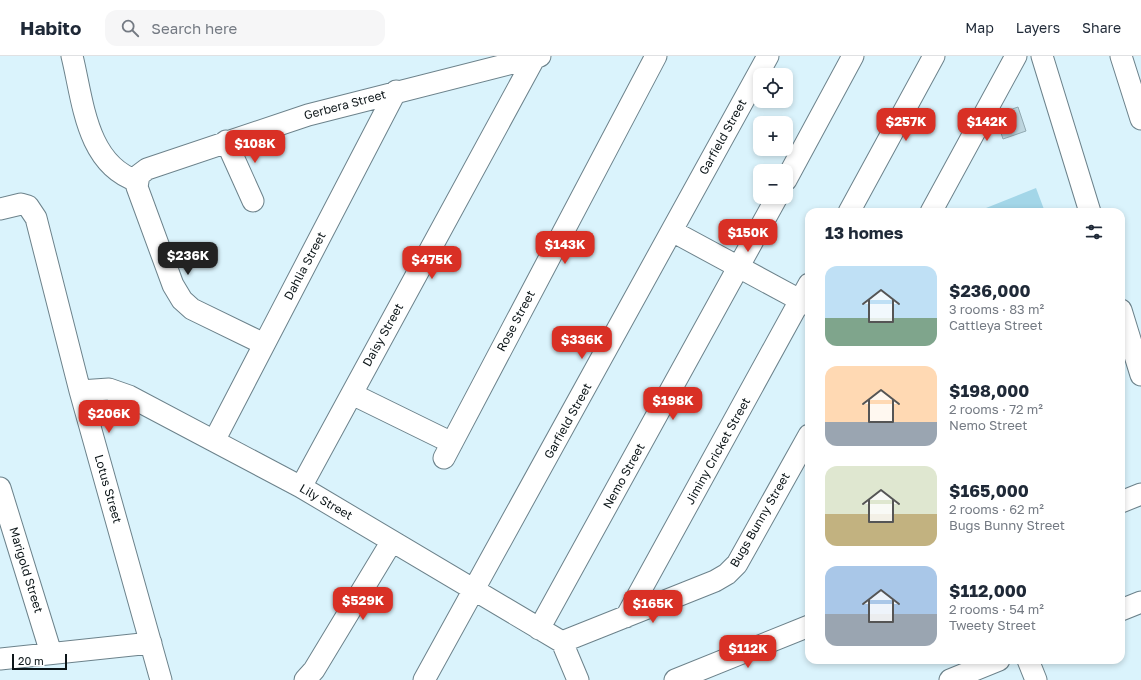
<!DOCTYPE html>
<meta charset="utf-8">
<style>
:root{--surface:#fff;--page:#f6f6f7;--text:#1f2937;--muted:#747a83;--line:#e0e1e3;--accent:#d93025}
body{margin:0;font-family:"Golos Text",sans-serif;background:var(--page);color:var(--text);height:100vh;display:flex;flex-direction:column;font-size:15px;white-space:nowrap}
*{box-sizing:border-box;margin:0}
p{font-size:13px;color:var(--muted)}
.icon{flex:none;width:22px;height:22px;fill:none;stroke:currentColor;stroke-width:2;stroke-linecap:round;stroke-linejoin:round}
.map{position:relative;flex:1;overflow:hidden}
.side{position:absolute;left:805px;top:152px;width:320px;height:456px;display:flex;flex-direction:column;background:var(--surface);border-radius:12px;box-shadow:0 2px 6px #0003}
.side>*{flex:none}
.controls{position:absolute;left:753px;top:12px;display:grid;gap:8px}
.controls a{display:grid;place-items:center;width:40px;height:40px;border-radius:8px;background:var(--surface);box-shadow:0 2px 6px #0003;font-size:20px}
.scale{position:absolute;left:12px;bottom:10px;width:55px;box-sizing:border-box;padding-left:4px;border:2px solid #0d1619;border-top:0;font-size:11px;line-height:14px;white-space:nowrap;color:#0d1619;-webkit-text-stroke:3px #fff;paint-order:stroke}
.price{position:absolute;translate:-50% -34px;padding:0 9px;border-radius:8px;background:var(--accent);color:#fff;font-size:13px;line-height:26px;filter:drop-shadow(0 1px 2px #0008)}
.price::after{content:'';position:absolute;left:50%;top:24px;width:12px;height:9px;margin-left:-6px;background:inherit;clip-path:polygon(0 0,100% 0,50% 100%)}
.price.on{background:#222;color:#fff}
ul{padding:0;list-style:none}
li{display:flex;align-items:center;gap:12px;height:100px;padding:0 20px}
li span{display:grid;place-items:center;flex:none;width:112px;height:80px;border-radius:12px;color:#555}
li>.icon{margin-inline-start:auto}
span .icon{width:48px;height:48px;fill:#fffc;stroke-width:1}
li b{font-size:17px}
h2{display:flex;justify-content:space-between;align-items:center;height:48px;padding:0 20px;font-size:17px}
header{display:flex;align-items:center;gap:24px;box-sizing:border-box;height:56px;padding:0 20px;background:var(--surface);border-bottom:1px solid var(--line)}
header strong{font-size:19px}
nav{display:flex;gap:22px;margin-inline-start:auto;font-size:14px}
.search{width:280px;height:36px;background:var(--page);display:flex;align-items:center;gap:10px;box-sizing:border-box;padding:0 14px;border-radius:12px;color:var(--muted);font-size:15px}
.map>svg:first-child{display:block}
</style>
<header>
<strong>Habito</strong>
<div class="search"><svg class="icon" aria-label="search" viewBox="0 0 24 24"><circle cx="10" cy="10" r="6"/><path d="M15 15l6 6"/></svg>Search here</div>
<nav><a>Map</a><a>Layers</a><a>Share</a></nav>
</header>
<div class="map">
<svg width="1141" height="624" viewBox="0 0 1141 624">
<rect width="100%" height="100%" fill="#daf3fc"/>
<path fill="#a3d6e8" d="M1036 132 1045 156H976Z"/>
<path fill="#bed6df" stroke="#92aab2" d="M1018 51 1026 75 1003 83 995 59Z"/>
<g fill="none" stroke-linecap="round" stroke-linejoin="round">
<g stroke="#6c828b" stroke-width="23">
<path id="minor" d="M72 0C83 44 86 108 137 125
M1042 0 1090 156
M1121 0 1141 63
M226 85 253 145
M786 124 853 0
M0 153 21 148 28 150 36 162 80 335 161 624
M849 156 934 0
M931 156 1016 0
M672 175 809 249
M1121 254 1141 319
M264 288 192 253 182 244 173 229 137 131 139 119 147 113 308 59 540 0
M80 335 109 333 129 340 301 431 562 586
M352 338 452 387
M214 385 396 35
M444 402 656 0
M301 431 535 1
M0 432 51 597
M1121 446 1141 438
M1121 554 1141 546
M626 561 809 228
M539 573 777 141
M562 586 715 525 727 518 737 508 809 379
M562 586 578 624
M0 603 151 587
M1028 604 1036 624
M305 624 314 614 392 485
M424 624 768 0
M675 624 809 570
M950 624 999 604"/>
</g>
<use href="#minor" stroke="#fff" stroke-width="21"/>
</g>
<g text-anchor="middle" stroke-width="3" stroke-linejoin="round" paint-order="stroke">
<g font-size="12" fill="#0d1619" stroke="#fff">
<text transform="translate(345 49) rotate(-15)" y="4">Gerbera Street</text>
<text transform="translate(723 81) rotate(-61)" y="4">Garfield Street</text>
<text transform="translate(305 210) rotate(-62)" y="4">Dahlia Street</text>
<text transform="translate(516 265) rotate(-62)" y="4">Rose Street</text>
<text transform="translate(383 279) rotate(-61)" y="4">Daisy Street</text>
<text transform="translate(568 365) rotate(-61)" y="4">Garfield Street</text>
<text transform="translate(718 395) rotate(-61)" y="4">Jiminy Cricket Street</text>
<text transform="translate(624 420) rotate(-61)" y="4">Nemo Street</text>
<text transform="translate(108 433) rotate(74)" y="4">Lotus Street</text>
<text transform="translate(326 446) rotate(30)" y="4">Lily Street</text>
<text transform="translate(760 464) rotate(-60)" y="4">Bugs Bunny Street</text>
<text transform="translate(26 514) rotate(73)" y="4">Marigold Street</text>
</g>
</g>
</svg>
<div class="controls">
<a><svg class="icon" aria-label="locate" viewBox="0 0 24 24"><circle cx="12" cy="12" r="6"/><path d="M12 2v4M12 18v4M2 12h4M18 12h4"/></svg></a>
<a>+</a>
<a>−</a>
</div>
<div class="scale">20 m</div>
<b class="price" style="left:906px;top:86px">$257K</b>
<b class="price" style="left:987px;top:86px">$142K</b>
<b class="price" style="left:255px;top:108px">$108K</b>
<b class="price" style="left:748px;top:197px">$150K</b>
<b class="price" style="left:565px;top:209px">$143K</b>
<b class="price on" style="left:188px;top:220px">$236K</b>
<b class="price" style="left:432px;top:224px">$475K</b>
<b class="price" style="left:582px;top:304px">$336K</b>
<b class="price" style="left:673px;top:365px">$198K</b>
<b class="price" style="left:109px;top:378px">$206K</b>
<b class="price" style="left:363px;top:565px">$529K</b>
<b class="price" style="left:653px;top:568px">$165K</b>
<b class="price" style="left:748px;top:613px">$112K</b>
<section class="side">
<h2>13 homes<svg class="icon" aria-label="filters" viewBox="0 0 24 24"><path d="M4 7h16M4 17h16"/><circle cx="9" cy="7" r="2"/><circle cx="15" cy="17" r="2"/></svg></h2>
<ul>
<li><span style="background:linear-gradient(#bfe0f5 65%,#7fa58c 0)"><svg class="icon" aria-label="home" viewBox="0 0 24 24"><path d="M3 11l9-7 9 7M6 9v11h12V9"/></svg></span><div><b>$236,000</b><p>3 rooms · 83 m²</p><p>Cattleya Street</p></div></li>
<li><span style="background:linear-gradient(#ffd9b3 70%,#9aa5b1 0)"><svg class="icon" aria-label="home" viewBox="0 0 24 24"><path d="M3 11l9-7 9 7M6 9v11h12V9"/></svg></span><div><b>$198,000</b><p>2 rooms · 72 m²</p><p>Nemo Street</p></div></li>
<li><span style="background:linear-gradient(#dfe7d0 60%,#c2b280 0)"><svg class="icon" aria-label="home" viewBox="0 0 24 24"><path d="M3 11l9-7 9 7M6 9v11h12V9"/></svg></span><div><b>$165,000</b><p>2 rooms · 62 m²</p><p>Bugs Bunny Street</p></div></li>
<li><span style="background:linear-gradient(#a9c7e8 60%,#9aa5b1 0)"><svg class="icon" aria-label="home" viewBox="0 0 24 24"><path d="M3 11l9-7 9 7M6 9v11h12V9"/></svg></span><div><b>$112,000</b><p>2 rooms · 54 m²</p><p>Tweety Street</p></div></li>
</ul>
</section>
</div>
